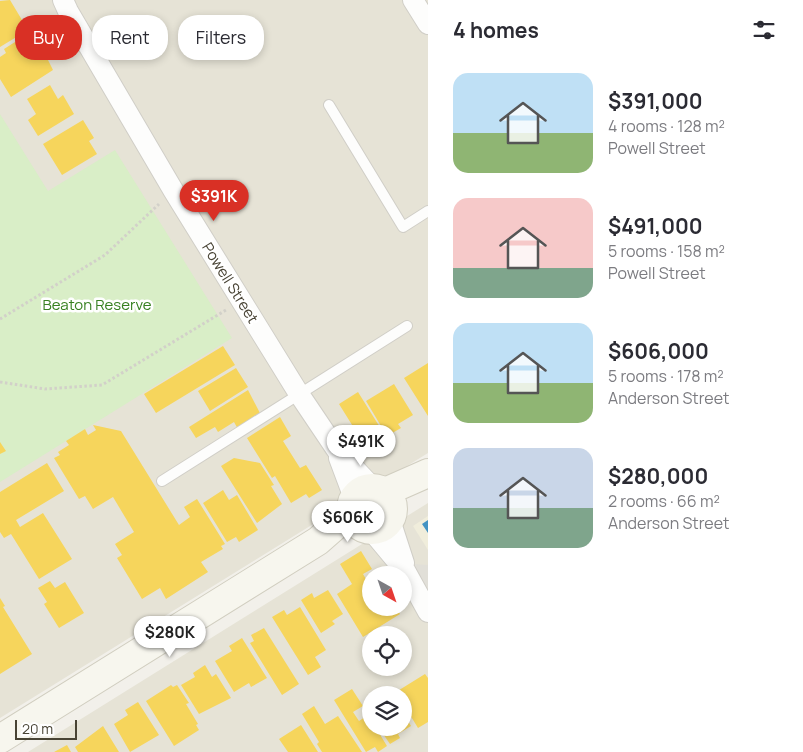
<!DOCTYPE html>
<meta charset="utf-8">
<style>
:root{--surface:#fff;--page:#f7f7f7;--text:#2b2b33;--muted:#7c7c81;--accent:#d93025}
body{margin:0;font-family:Manrope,sans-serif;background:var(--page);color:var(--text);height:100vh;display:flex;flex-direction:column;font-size:19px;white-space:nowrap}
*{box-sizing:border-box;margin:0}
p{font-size:16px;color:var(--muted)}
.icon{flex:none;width:28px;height:28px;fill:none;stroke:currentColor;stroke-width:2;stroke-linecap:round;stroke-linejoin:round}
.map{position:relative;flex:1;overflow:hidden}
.drawer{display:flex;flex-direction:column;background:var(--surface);width:375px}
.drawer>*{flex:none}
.top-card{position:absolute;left:15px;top:15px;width:338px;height:45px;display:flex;gap:10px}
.needle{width:32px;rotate:140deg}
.buttons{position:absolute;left:362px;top:566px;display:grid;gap:10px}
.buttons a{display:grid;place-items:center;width:50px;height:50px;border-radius:50%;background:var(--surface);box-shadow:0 2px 8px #0003;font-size:25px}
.scale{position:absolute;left:15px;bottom:12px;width:62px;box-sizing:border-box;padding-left:5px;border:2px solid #484334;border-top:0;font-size:14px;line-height:18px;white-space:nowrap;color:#484334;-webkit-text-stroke:4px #fff;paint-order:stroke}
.price{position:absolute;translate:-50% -42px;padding:0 11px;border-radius:18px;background:#fff;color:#222;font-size:16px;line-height:32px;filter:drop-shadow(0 1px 2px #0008)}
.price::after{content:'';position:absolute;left:50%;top:30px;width:15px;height:11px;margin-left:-8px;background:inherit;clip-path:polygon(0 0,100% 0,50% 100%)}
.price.on{background:var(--accent);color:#fff}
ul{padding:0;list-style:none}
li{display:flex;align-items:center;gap:15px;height:125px;padding:0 25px}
li span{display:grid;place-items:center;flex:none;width:140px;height:100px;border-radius:15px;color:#555}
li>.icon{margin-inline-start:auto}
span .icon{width:60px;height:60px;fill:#fffc;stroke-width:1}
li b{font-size:21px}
h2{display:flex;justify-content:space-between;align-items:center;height:60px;padding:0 25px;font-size:21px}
.chip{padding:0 18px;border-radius:20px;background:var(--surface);box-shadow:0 2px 8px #0003;font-size:18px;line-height:45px}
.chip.on{background:var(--accent);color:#fff}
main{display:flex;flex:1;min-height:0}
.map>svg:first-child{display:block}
</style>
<main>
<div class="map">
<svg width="428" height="752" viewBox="0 0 428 752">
<rect width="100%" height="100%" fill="#f2f0ea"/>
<path fill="#e6e3d6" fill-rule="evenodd" d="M0 0H428V453L0 718Z
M428 503V752H28ZM371 575H404V608H371ZM371 635H404V668H371ZM371 695H404V728H371Z"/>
<path fill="#f0eddb" d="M428 516V550L413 526Z"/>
<path fill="#d9eec7" d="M0 114 48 191 115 150 232 338 0 482Z"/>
<path fill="#e1dfd8" d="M412 564 428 565V596Z"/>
<path fill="#f6d55c" d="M10 0 28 30 0 47V1Z
M26 35 32 44 38 40 53 70 11 97 0 79V57L6 53 4 49Z
M50 85 58 99 63 95 74 114 38 136 28 120 36 114 27 99Z
M83 120 94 138 89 141 97 154 62 175 43 144Z
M223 346 235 365 156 413 144 394Z
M428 363V416L404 378Z
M236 368 248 387 210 411 198 391Z
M394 384 413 415 398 424 401 428 387 436 366 401Z
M248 390 262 417 239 431 234 422 218 432 215 427 196 438 189 427Z
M358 392 391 445 372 457 339 404Z
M280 417 291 436 283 441 300 468 306 465 322 490 309 498 306 494 291 503 275 476 272 478 247 438Z
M93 425 121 431 179 525 190 517 184 507 197 499 225 544 221 546 223 549 201 562 208 572 166 599 160 588 142 599 117 558 122 555 115 544 134 532 113 497 93 509 85 496 79 499 54 458 60 455 58 452 69 445 66 441 85 429 88 435 96 430Z
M0 442 6 451 0 454Z
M234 458 260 463 274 485 271 486 282 504 257 523 221 466Z
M47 463 64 491 16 520 20 527 43 513 72 559 39 579 11 534 4 538 0 532V492Z
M223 490 229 500 237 495 258 530 239 542 236 537 227 542 203 503Z
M361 551 372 569 363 574 371 588V608H396L400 614 363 637 337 594 352 584 340 564Z
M50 581 55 588 65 582 84 613 59 628 44 604 47 602 38 588Z
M328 590 343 614 332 621 335 624 321 633 301 600 312 593 314 598Z
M0 598 5 606 3 607 32 654 0 674Z
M300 607 326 650 315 657 321 667 308 675 272 617 284 610 287 615Z
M264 628 299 684 282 695 250 643 254 641 251 635Z
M242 638 267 678 251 687 249 683 234 692 215 661 232 651 229 646Z
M205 665 212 677 216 674 231 698 199 714 181 685 195 677 193 673Z
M425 674 428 678V722L418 728 404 705V695H398L396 692Z
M171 685 173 687 177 685 189 703 186 704 198 724 196 725 199 730 174 746 146 701Z
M352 689 363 706 353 712 359 721 368 715 371 720V728H376L387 746 378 752 375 747 366 752 334 700Z
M389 690 392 695H380Z
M371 701V714L365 704Z
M138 702 159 735 130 752 114 724 128 715 125 710Z
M314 706 325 724 338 716 362 752H322L317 744 319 742 302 714Z
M404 714 411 726 398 734 400 738 390 744 379 728H404Z
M301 725 318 752H288L279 739Z
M103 726 119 752H78L75 747Z
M67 745 71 752H54Z"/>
<path fill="#4393c3" d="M428 520V533L422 524Z"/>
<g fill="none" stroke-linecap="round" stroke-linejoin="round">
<g stroke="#d0cec7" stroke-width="12">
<path id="lane" d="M329 105 403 227 428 211
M162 481 407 326"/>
</g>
<g stroke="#d0cec7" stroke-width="22">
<path id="street" d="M63 0 68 11 173 190 299 394 336 449 373 488
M413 0 428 24
M339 458 354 498
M390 520 404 563
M371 530 406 572 428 612"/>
</g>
<g stroke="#d1cec0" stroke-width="30">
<path id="secondary" d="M351 509a21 21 0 1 1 42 0a21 21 0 1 1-42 0Z
M385 492 428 473
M0 739 318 541 351 512"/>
</g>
<path stroke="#d2d0c9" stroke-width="3" stroke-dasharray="2.5 2.5" stroke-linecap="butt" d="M0 319 105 255 159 204
M0 382 45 389 102 385 226 310"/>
<use href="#lane" stroke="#fdfdfc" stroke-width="10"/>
<use href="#street" stroke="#fdfdfc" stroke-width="20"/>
<use href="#secondary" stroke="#f7f6ee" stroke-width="28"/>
</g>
<g text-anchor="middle" stroke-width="5" stroke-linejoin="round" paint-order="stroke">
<g font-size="15" fill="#484334" stroke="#fff">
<text transform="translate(230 283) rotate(58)" y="5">Powell Street</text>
</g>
<g font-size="15" fill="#378021" stroke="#fff">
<text x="97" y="310">Beaton Reserve</text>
</g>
</g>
</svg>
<div class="buttons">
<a><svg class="needle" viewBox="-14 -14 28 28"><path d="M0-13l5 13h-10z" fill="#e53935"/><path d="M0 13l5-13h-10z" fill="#7c7c81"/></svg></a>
<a><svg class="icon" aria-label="locate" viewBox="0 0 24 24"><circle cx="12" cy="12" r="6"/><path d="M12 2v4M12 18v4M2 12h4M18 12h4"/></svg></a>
<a><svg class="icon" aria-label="layers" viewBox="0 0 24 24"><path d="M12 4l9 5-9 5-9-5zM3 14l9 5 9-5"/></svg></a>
</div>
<div class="scale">20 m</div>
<b class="price on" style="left:214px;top:222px">$391K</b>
<b class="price" style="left:361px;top:467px">$491K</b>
<b class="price" style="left:348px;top:543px">$606K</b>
<b class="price" style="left:170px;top:658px">$280K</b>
<div class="top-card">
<a class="chip on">Buy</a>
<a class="chip">Rent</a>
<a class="chip">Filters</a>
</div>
</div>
<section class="drawer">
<h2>4 homes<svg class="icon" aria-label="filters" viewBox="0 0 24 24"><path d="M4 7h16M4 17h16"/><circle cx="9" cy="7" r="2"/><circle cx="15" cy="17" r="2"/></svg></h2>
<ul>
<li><span style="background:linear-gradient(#bfe0f5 60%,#8fb573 0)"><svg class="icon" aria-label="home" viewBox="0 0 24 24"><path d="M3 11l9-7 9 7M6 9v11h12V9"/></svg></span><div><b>$391,000</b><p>4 rooms · 128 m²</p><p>Powell Street</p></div></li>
<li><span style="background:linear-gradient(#f6c9c9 70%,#7fa58c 0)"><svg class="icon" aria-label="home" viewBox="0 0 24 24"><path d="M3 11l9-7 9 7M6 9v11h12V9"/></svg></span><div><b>$491,000</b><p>5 rooms · 158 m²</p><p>Powell Street</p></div></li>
<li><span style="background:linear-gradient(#bfe0f5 60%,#8fb573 0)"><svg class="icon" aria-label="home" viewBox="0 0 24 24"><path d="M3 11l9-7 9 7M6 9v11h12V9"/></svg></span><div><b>$606,000</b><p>5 rooms · 178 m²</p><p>Anderson Street</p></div></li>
<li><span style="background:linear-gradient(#c9d6e8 60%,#7fa58c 0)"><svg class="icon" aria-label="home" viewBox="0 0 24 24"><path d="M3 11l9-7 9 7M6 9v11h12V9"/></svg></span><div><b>$280,000</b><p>2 rooms · 66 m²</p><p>Anderson Street</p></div></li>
</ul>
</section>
</main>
